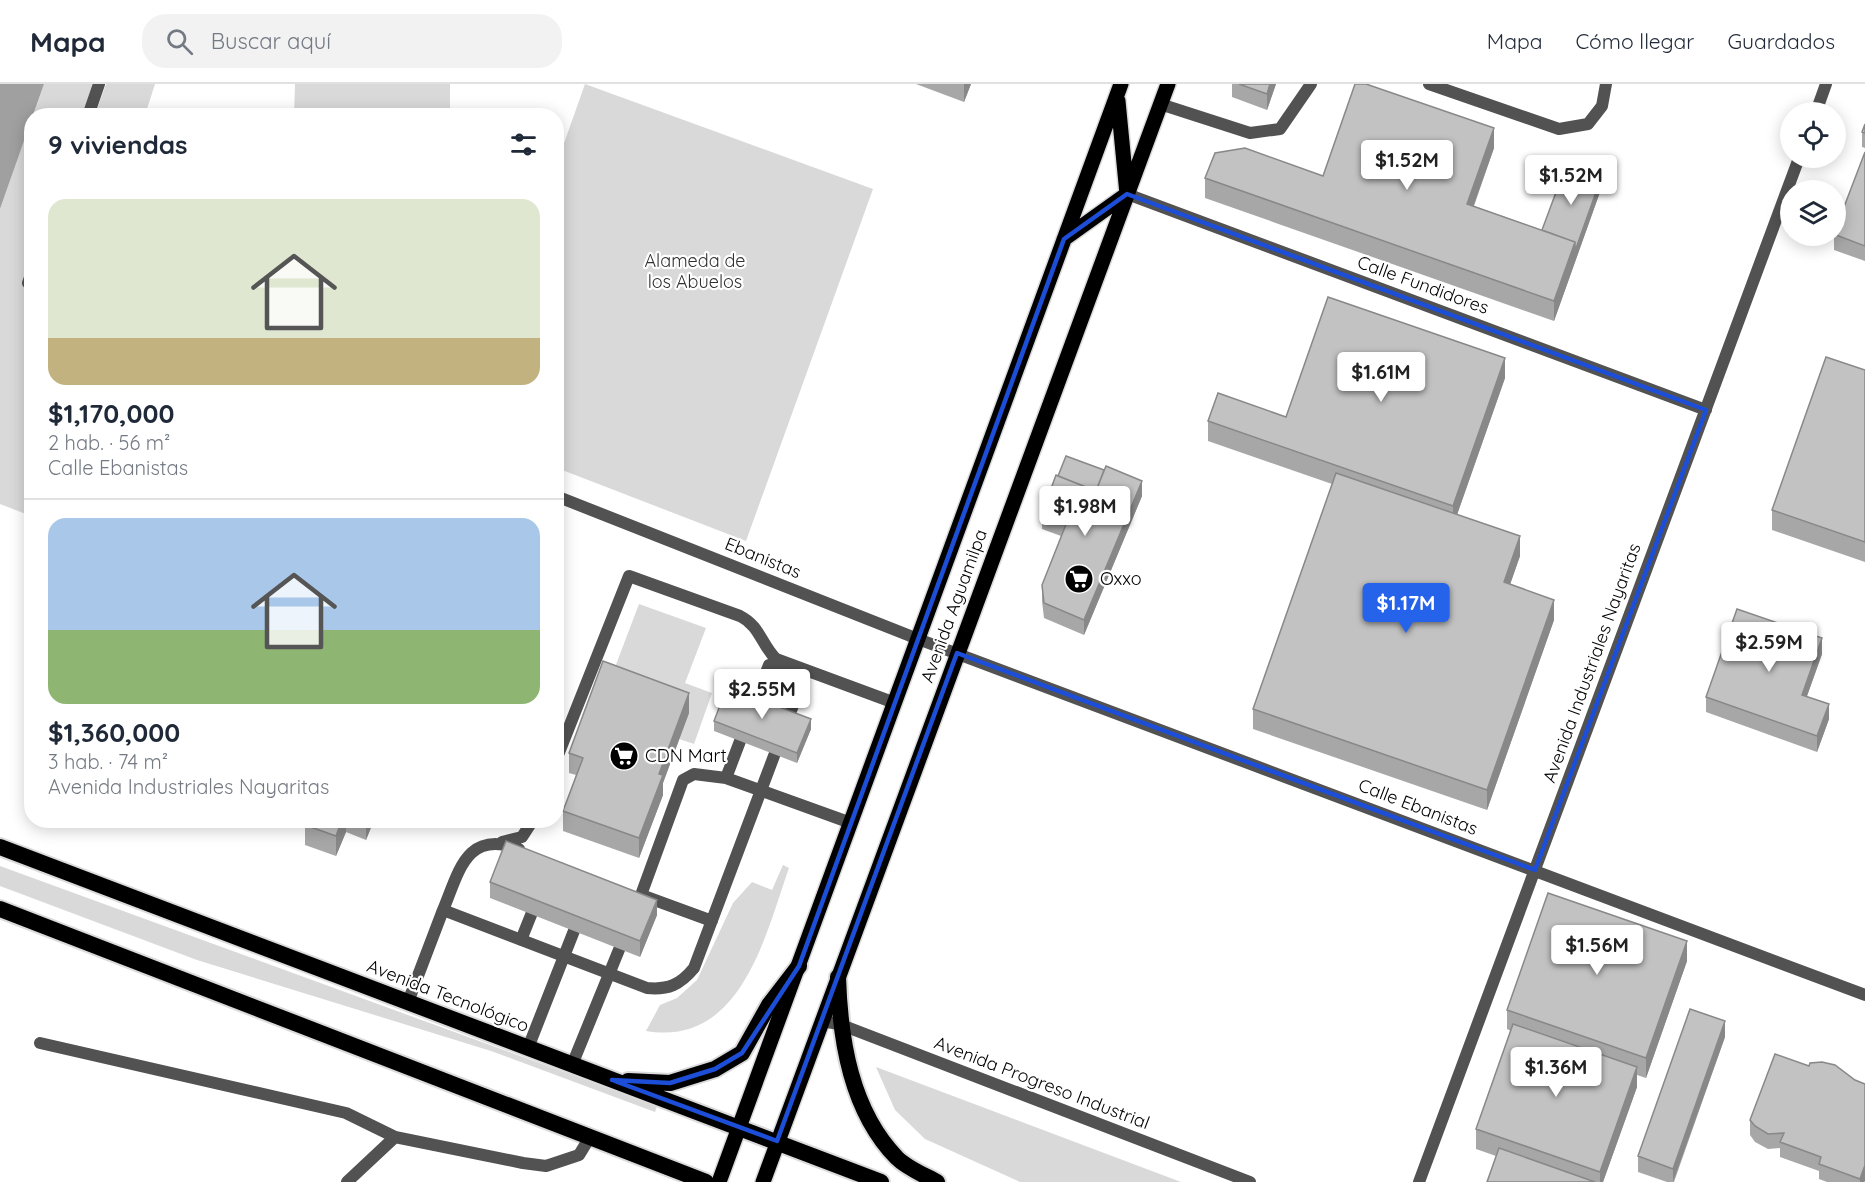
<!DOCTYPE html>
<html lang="es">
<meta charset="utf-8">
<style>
:root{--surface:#fff;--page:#f2f2f3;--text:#1f2937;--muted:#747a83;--line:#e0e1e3;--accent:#2563eb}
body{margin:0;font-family:Quicksand,sans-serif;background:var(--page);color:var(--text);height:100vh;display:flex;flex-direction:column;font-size:22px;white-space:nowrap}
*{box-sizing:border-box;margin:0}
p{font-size:20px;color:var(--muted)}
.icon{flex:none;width:33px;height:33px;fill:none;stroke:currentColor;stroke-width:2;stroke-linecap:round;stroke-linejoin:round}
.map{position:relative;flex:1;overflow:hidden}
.details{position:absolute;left:24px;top:24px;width:540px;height:720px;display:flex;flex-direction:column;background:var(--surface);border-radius:24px;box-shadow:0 3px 15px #0003}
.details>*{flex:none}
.controls{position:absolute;left:1780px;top:18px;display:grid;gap:12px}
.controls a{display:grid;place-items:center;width:66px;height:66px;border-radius:50%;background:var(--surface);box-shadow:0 3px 15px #0003;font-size:30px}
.price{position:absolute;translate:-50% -51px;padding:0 14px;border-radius:6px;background:#fff;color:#222;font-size:20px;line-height:39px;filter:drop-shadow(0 2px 3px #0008)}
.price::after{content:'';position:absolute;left:50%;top:36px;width:18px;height:14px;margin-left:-9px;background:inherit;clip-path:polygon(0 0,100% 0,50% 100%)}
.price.active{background:var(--accent);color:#fff}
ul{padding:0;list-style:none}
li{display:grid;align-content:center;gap:12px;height:318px;padding:0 24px}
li+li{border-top:2px solid var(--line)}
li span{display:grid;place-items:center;height:186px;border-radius:18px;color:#555}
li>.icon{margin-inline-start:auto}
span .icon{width:108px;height:108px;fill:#fffc;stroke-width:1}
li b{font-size:26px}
h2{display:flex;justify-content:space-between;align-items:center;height:72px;padding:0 24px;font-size:26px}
header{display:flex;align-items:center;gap:36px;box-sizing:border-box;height:84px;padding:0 30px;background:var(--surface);border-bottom:2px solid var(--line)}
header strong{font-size:28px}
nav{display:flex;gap:33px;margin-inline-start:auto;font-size:21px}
.search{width:420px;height:54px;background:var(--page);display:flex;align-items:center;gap:15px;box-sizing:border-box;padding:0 21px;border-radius:24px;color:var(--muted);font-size:22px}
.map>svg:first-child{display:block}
</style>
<header>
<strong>Mapa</strong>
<div class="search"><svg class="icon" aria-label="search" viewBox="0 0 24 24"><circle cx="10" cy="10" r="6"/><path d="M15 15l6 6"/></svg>Buscar aquí</div>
<nav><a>Mapa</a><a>Cómo llegar</a><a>Guardados</a></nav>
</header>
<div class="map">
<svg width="1865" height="1098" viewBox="0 0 1865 1098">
<rect width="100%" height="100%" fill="#fff"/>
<path fill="#d9d9d9" d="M44 0H98L87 31 33 32Z
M106 0H155L145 31H95Z
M295 0H450V31H294Z
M585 0 873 105 746 457 557 384V79Z
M31 36V432L0 420V125Z
M639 520 706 544 685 599 712 609 694 660 679 655 609 599Z
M783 781 789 784C765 852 741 963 646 947L660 921 677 914 697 896 733 819 752 798 772 806Z
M0 782 657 1022 655 1028 491 967 197 876 0 802Z
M876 983 1181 1098H1020L925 1055 895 1026Z"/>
<path fill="#a0a0a0" d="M0 0H44L0 125Z"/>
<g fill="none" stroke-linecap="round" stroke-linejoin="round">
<g stroke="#dbdbdb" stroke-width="18">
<path id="primary" d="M1064 155 1127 110 1118 17
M719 1098 1121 0
M763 1098 1168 0"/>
</g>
<g stroke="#dbdbdb" stroke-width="20">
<path id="trunk" d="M0 763 881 1098
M0 825 706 1098
M838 893C840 956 851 1027 897 1074 907 1084 924 1091 937 1098
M628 997 670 999 715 985 742 969 769 921 799 882"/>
</g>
<path stroke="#525252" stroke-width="12" d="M1429 0 1559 45 1588 40 1602 22 1606 0
M1160 20 1250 49 1280 45 1311 0
M751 627 769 581 784 579
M745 644 726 694 851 739
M556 676 629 492 740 532C760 542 761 560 776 575L895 619
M502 758 522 753 533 736
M443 826C459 788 466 745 519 765
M712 837 641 811 683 696 694 690 726 694
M521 856 537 816
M408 918 443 826 647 904C668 906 680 901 694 884L806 587
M40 959 346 1029 395 1053 523 1079 546 1082 579 1071 590 1053
M528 964 579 834
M572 981 625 851
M347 1098 395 1053"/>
<path stroke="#525252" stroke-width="12" d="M1816 28 1826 0
M88 32 99 0
M1127 110 1706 326
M32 188 28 199 32 201
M556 412 918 555 1865 911
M821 937 839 940 1250 1098
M1419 1098 1799 74"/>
<use href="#primary" stroke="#000" stroke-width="15"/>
<use href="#trunk" stroke="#000" stroke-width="16"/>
</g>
<path fill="#a7a7a7" d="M916 0H971L964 18Z
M1232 0H1276L1267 26 1232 13Z
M1865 40V64L1862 63V48Z
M1494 64 1474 122 1542 146 1600 108 1554 237 1205 114V94L1323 92Z
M1865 68V177L1834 166V152H1836Z
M1865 286V478L1772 446V426Z
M1505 294 1457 431 1520 472 1510 500 1554 536 1487 726 1253 645V625L1332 400 1208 357V337L1286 333Z
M1142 412 1084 551 1044 534 1042 517V501L1061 452 1042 445V429Z
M1822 570 1807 612 1829 635 1817 668 1706 628V613Z
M689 629 663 699V711L639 774 563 747V727L576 691 569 689V669Z
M714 637 811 645 797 679 714 647Z
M245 736H264L262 743Z
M307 736H374L366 756 346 748 336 772 305 761V741Z
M490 798 657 831 640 873 490 814Z
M1687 877 1646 994 1637 991V1003L1603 1098H1487L1496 1072 1476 1065V1045L1511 947 1507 945V926Z
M1725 953 1674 1098H1667L1638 1088V1072Z
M1809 982 1865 1097 1864 1098H1827L1819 1095V1087L1780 1073V1064L1768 1065 1755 1058 1750 1051V1036Z"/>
<path fill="#888" d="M964 0H971L964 18Z
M1270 0H1276L1267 26V10Z
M1494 44V64L1467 140V120Z
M1600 97V108L1554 237V217L1575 158Z
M1505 274V294L1453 442V422Z
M1142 397V412L1084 551V536Z
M1520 452V472L1504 518V498Z
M1554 516V536L1487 726V706Z
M1822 554V570L1802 626V611Z
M689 609V629L663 699V711L639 774V754L659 690Z
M1829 620V635L1817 668V652Z
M811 635V645L797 679V669Z
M342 736H346V748L336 772V752Z
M366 736H374L366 756Z
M657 816V831L640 873V857Z
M1687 857V877L1646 994V974Z
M1725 937V953L1673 1098V1085Z
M1637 983V1003L1603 1098H1600V1088Z
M1865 1081V1097L1864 1098H1860V1095Z"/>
<path fill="#c2c2c2" stroke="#888" stroke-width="1.5" d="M1239 0H1270L1267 10Z
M1355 0H1366L1494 44 1467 120 1575 158 1554 217 1205 94 1215 69 1245 64 1323 92Z
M1865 40V49L1862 48Z
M1865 68V162L1836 151V144Z
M1565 84 1600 97 1575 167V158L1542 146Z
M1328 213 1505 274 1453 422 1208 337 1218 309 1286 333Z
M1826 273 1865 286V458L1772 426Z
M1066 372 1104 386 1096 407 1058 392Z
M1106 382 1142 397 1084 536 1044 519 1042 501 1067 438 1042 429 1056 391 1096 407Z
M1336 389 1520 452 1504 498 1554 516 1487 706 1253 625Z
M1737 525 1822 554 1802 611 1829 620 1817 652 1706 613Z
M603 577 689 609 659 690 663 691 639 754 563 727 583 674 569 669Z
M727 603 811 635 797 669 714 637Z
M307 736H342L336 752 305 741Z
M506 757 657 816 640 857 490 798Z
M1548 809 1687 857 1646 974 1507 926Z
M1690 925 1725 937 1673 1085 1638 1072Z
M1513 940 1637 983 1600 1088 1476 1045Z
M1775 970 1809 982 1810 979 1822 978 1835 981 1855 996 1865 1000V1081L1860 1095 1819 1080 1821 1073 1780 1058 1784 1049 1768 1050 1755 1042 1750 1036Z
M1499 1064 1595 1098H1487Z"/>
<path fill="none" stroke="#1d4ed8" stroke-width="4.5" stroke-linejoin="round" d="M1127 110 1706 326 1535 786 957 569 777 1057 612 996 670 999 715 985 742 969 799 882 1064 155Z"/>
<defs>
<g id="supermarket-disc" transform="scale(1.5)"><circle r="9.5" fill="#000" stroke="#fff"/><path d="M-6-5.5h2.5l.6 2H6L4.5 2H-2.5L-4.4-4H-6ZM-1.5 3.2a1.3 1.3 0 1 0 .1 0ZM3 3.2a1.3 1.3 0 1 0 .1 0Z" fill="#fff"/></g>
</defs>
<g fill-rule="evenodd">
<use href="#supermarket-disc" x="1079" y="495"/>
<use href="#supermarket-disc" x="624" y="672"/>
</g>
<g text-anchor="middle" stroke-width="4.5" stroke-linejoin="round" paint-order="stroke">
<g font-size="18" fill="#303030" stroke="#fff">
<text x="695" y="183">Alameda de<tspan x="695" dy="21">los Abuelos</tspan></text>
</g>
<g font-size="18" fill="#000" stroke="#fff">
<text transform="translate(1423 201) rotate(20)" y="6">Calle Fundidores</text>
<text transform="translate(763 474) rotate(22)" y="6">Ebanistas</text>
<text transform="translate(954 522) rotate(-70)" y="6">Avenida Aguamilpa</text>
<text transform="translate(1592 579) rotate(-70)" y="6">Avenida Industriales Nayaritas</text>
<text transform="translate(1418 723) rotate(21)" y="6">Calle Ebanistas</text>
<text transform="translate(448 912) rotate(21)" y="6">Avenida Tecnológico</text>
<text transform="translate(1042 999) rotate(21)" y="6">Avenida Progreso Industrial</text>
</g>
<g font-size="18" fill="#000" stroke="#fff" text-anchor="start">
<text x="1100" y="501">Oxxo</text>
<text x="645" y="678">CDN Mart</text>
</g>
</g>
</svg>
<div class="controls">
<a><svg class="icon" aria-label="locate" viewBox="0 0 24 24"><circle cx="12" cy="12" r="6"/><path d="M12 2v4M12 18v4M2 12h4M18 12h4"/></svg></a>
<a><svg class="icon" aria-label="layers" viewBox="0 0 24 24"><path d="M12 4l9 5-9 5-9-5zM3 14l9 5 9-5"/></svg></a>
</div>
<b class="price" style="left:1407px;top:107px">$1.52M</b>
<b class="price" style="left:1571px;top:122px">$1.52M</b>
<b class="price" style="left:1381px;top:319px">$1.61M</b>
<b class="price" style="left:1085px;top:453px">$1.98M</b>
<b class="price active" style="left:1406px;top:550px">$1.17M</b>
<b class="price" style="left:1769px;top:589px">$2.59M</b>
<b class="price" style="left:762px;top:636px">$2.55M</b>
<b class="price" style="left:1597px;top:892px">$1.56M</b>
<b class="price" style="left:1556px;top:1014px">$1.36M</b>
<section class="details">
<h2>9 viviendas<svg class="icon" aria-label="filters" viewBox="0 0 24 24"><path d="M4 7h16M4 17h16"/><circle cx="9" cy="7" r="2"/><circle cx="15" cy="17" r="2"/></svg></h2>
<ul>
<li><span style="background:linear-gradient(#dfe7d0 75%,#c2b280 0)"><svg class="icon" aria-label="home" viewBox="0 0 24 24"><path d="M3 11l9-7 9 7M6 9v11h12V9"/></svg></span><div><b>$1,170,000</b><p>2 hab. · 56 m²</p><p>Calle Ebanistas</p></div></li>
<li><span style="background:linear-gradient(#a9c7e8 60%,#8fb573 0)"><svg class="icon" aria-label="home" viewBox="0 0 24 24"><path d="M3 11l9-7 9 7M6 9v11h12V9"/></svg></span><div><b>$1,360,000</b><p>3 hab. · 74 m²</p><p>Avenida Industriales Nayaritas</p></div></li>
</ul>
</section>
</div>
